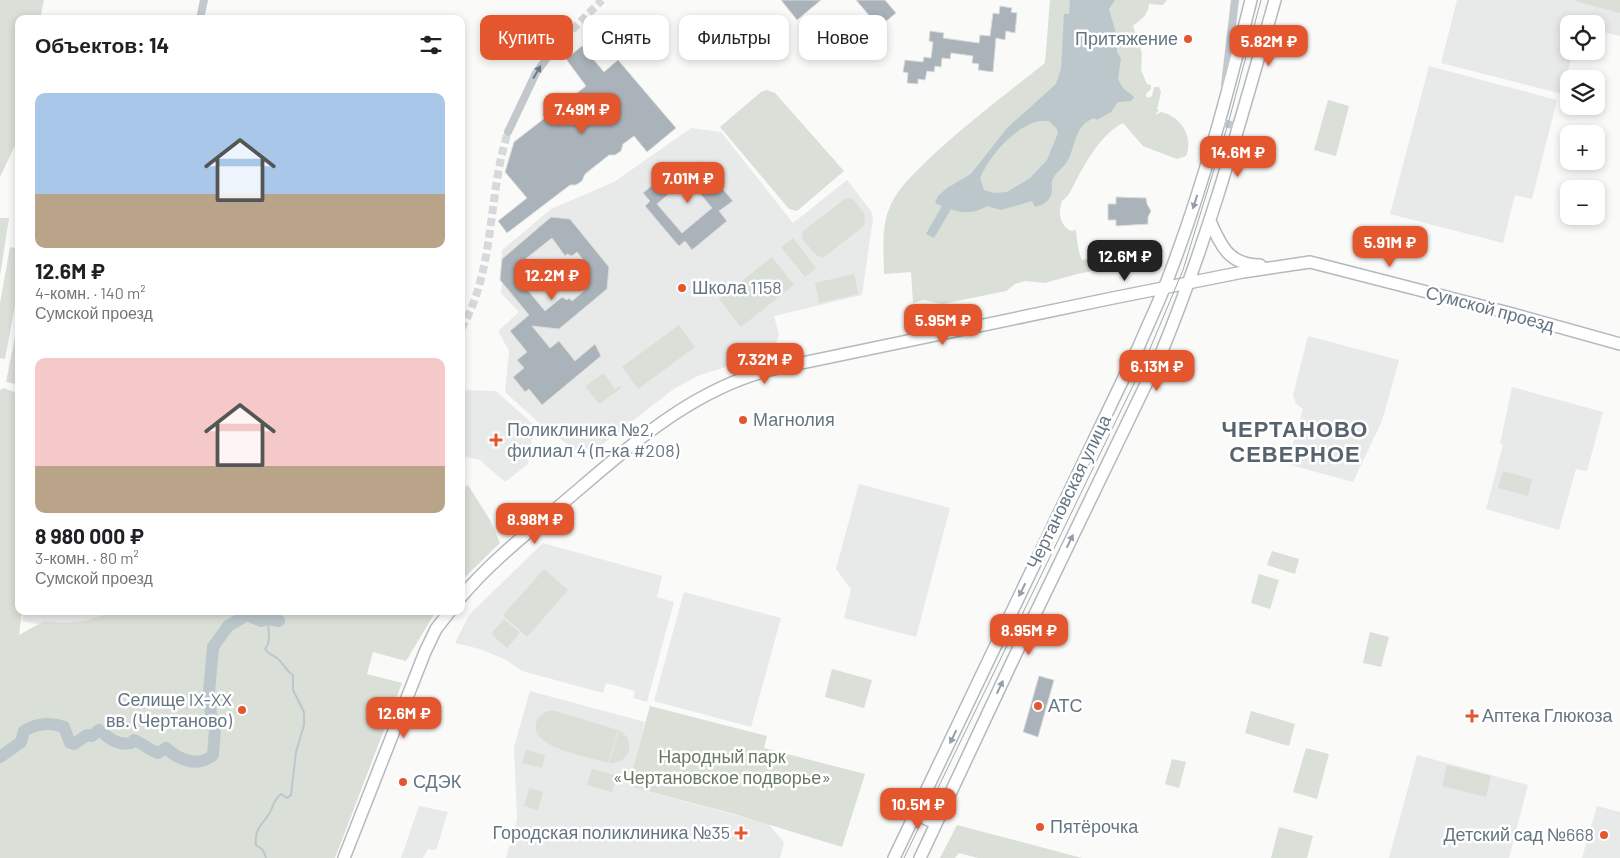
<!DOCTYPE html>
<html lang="ru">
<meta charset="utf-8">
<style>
:root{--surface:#fff;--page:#f6f6f6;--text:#202124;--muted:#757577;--accent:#e4572e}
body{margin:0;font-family:Barlow,sans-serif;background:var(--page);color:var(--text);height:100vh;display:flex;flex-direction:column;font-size:19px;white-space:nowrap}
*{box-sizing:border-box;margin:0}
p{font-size:16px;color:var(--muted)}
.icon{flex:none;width:28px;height:28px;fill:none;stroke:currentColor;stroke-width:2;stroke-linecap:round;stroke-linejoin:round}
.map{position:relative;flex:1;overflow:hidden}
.side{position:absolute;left:15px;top:15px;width:450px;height:600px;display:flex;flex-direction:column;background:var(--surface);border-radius:10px;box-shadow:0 2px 8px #0003}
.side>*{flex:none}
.guide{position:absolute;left:480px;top:15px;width:475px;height:45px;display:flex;gap:10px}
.buttons{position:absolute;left:1560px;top:15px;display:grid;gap:10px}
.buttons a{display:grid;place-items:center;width:45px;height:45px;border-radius:10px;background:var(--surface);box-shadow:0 2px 8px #0003;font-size:25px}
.price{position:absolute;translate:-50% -42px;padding:0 11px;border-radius:10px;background:var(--accent);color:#fff;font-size:16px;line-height:32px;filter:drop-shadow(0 1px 2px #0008)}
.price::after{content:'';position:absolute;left:50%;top:30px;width:15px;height:11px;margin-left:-8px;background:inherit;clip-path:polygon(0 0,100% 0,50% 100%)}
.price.on{background:#222;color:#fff}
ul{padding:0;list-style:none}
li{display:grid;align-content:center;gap:10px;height:265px;padding:0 20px}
li span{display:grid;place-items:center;height:155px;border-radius:10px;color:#555}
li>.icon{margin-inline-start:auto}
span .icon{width:90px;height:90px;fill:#fffc;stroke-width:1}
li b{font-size:21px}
h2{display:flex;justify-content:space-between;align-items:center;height:60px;padding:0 20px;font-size:21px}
.tag{padding:0 18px;border-radius:10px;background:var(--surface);box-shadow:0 2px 8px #0003;font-size:18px;line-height:45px}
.tag.on{background:var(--accent);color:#fff}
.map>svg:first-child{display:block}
</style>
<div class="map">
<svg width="1620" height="858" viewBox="0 0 1620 858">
<rect width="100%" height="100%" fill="#fafaf8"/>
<path fill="#e8e9e9" d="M1457 0H1620V36L1596 30V24H1569V51H1573L1562 94 1441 63Z
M1429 66 1557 100 1532 199 1515 195 1503 243 1390 214Z
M691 128 721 132 793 223 847 180 871 211 873 218 862 295 774 316 779 335 776 343 729 359 732 365 700 375 675 388 585 458 537 421 505 392 509 351 498 331 519 312 501 293 502 283 500 280 502 250 551 209 614 182Z
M1308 336 1399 360 1382 421 1353 482 1287 464 1303 409 1296 404 1293 395Z
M1512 387 1603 412 1587 471 1576 469 1559 530 1486 509 1503 445 1500 444Z
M461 390 496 391 534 425 528 464 505 482 480 460 461 456Z
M859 484 950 508 916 637 844 618 851 589 836 569Z
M543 543 662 576 657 597 674 602 647 702 633 698 635 691 606 683 603 693 522 671 506 660 480 649 455 643 469 615Z
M684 592 781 618 751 727 654 701Z
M24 611H115L59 629 22 621Z
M530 691 645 722 628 786 768 824 784 842 780 858H506L517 819 514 747Z
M1417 755 1528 785 1509 858H1389Z
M419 806 448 812 436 850 428 849 423 858H401Z
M1597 806 1620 812V858H1582Z"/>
<path fill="#dadfd7" d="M0 0H44L40 19H19V137L0 177Z
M1050 0H1167L1163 5 1149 4C1148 16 1140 20 1133 26L1142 53 1141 70 1147 84 1151 85V89L1146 94 1147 98 1152 96 1154 87H1159L1161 92 1157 109 1159 110 1155 115 1161 112C1180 116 1194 136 1186 156L1177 159 1143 146 1123 123C1103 133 1088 158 1078 177 1072 186 1071 195 1062 201 1058 212 1059 225 1071 231L1076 230C1076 236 1079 255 1082 260 1095 259 1103 245 1112 266L1108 268 1077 274 1045 283 1025 281 1015 284 1006 291 942 304 924 300 913 303 911 272 884 274C884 253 881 228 889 209 898 186 918 170 935 153 970 121 1007 93 1045 63Z
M1575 0H1620V13L1575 1Z
M767 90 775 93 844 171 797 211 789 209 720 127 761 92Z
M1328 100 1349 106 1336 156 1314 150Z
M846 198 853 199 865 215 864 226 824 257 817 256 802 239 803 231Z
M0 218H9L0 276Z
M793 238 816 268 805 277 781 247Z
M10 247 19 249V284L5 359 0 358V303Z
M772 257 794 285 741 327 719 299Z
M854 274 858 294 819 303 815 283Z
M19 317V380L16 384 6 382Z
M679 325 695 347 638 389 622 367Z
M604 373 615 389 619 386 621 388 599 404 585 386Z
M4 388 19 394V611H22L19 635 44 621 64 623 84 621 115 611H436L406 661 373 652 367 674 402 683 335 858H0V390Z
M1503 471 1532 479 1528 496 1498 488Z
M468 485 490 520 500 543 461 581V490Z
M1272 551 1299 559 1295 574 1267 565Z
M544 569 568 590 527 637 503 615Z
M1259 574 1279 580 1270 609 1251 603Z
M504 619 520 633 507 648 491 634Z
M1370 632 1389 637 1381 667 1363 663Z
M832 669 872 680 864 708 825 697Z
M650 706 767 736 764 748 865 774 842 847 734 814 628 786Z
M549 711H555L618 730 608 763C590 757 530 748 536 724 537 717 543 713 549 711Z
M1251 711 1295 724 1289 746 1245 733Z
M619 730C637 741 630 764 609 763Z
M1306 748 1329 754 1317 799 1293 792Z
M526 750 545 755 542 768 522 763Z
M1172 759 1186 762 1179 788 1165 784Z
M1447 765 1491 776 1486 797 1442 786Z
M592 769 617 776 612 792 587 785Z
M529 788 543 792 538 810 524 806Z
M957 825 1082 858H1083H978L959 853 955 858H940Z
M1279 827 1313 836 1307 858H1271Z"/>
<path fill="#bbc7cb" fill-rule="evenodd" d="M1070 0H1115L1109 9 1117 37V52L1121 59 1118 79 1123 88 1134 97 1131 101 1118 102 1111 112 1097 120 1094 118C1075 125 1076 144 1068 160 1064 168 1055 172 1052 181 1051 185 1052 186 1052 189 1052 200 1044 205 1035 207L1032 201 1001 210 987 206C977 213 961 214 951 209L934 238 926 234 942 206 935 203 938 196 947 188 971 174 1007 128 1056 84 1061 69 1064 14H1069ZM1039 121H1049L1057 129 1058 133 1047 160 1030 178 1007 192 994 193 984 190 980 178C990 155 1014 127 1039 121Z"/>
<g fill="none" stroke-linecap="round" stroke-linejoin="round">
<path stroke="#bbc7cb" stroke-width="2" d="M266 858 263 850 256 845C254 829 262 825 269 814 274 806 273 800 281 794L287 798 291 795 296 752 304 725V712L293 690V675C286 671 284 664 278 659 273 655 269 655 265 649 273 640 266 629 269 619"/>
<path stroke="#bbc7cb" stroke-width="12" d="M0 757 21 742 24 731C37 723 50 722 64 727L70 743 74 744 87 735 92 736 99 730C109 738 117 746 131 743L134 740C142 743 149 750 158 753L166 748C179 760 198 768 213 755L215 728 211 715 209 692 213 647 228 626 247 615 261 621 269 619 279 621"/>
</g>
<path fill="#aab3b9" stroke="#dcdcda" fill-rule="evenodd" d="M781 0H821L797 20Z
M856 0H885L896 13 879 27Z
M1000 6 1012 8 1011 12 1017 13 1015 33 1006 31 1005 40 996 38 993 72 978 70 979 64 972 63 973 56 951 53 950 59 942 58 941 67 935 66 934 72 927 71 925 80 918 79V84L907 83 908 73 903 72 905 60 923 62 924 57 931 58 933 42 929 41 930 31 944 33 943 38 979 43 980 35 990 36 993 13 999 14Z
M582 46 604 72 618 60 676 128 647 152 634 136 623 144 621 151 615 155H609L585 174 582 181 576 185H570L507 233 498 221 527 198 505 172 514 142 586 86 566 59Z
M699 161 733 201 719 211 727 221 692 250 685 241 679 246 677 244 645 206 650 201 643 193 679 163 686 171ZM687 178 712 208 682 233 657 204Z
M1116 197 1146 198 1147 204 1151 211 1148 217V224L1116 226V220H1108V204H1116Z
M551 217 570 219 609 267 607 289 559 329 532 326 550 348 559 341 575 361 595 344 601 356 542 405 529 389 525 392 513 377 524 368 517 360 527 352 510 331 529 315 500 280 502 259ZM552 238 565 256 567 254 572 256 577 252 587 265 580 270 579 283 585 290 572 301 569 298 567 300 562 297 545 311 521 282 526 278 527 265 523 261Z
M1039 676 1054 680 1038 737 1023 732Z"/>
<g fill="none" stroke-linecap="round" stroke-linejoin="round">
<path stroke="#d5d9db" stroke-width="8" stroke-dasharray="8 4" stroke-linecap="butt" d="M555 47 602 0
M461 329C496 269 487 197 508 132"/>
<g stroke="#b3babf" stroke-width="14">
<path id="secondary" d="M1210 221C1221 246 1229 265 1260 265
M461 597C491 561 529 532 564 502 629 447 693 387 778 368L1108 299 1243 272 1310 262 1509 313 1620 344
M920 805C919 815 922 818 931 821L938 819
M344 858 425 652 436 629 450 611
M894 858 1139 346C1149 322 1161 298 1170 273 1204 184 1228 92 1251 0
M920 858 1011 664 1162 351C1209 237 1241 119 1275 0"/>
</g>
<path stroke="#c3c8cc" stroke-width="8" d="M200 19 204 0
M1225 85 1235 0
M1220 122 1239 127
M508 132 536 73 555 47"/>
<use href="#secondary" stroke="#fff" stroke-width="11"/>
<path stroke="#a2aab0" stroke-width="1" d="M904 858 1144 363 1183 270 1228 124 1261 0"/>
</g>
<defs><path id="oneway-solid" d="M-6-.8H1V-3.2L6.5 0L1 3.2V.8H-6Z" transform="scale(1.25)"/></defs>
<use fill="#6a7a87" href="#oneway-solid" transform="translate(537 72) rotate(-59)"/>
<g fill="#939fa8">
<use href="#oneway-solid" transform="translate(1195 202) rotate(108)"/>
<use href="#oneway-solid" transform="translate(1070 541) rotate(-64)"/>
<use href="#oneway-solid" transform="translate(1022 590) rotate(116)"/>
<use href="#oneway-solid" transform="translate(1000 687) rotate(-65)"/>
<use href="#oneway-solid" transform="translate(953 737) rotate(116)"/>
</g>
<g fill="#e4572e" stroke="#fff" stroke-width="2">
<circle cx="1188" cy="39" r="5"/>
<circle cx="682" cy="288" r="5"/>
<circle cx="743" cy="420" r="5"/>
<path d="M493.5 432.5h5v5h5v5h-5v5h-5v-5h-5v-5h5z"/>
<circle cx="1038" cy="706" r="5"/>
<circle cx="242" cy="710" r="5"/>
<path d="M1469.5 708.5h5v5h5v5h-5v5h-5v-5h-5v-5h5z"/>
<circle cx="403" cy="782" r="5"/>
<circle cx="1040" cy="827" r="5"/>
<path d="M738.5 825.5h5v5h5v5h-5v5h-5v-5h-5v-5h5z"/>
<circle cx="1604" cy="835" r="5"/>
</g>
<g text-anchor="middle" stroke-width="5" stroke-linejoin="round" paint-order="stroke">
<g font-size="18" fill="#657683" stroke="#fff" text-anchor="start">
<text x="1178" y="45" text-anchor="end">Притяжение</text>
<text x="692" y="294">Школа 1158</text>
<text x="753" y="426">Магнолия</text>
<text x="507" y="436">Поликлиника №2,<tspan x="507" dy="21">филиал 4 (п-ка #208)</tspan></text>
<text x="232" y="706" text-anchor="end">Селище IX-XX<tspan x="232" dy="21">вв. (Чертаново)</tspan></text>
<text x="1048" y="712">АТС</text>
<text x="1482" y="722">Аптека Глюкоза</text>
<text x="413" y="788">СДЭК</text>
<text x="1050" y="833">Пятёрочка</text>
<text x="730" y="839" text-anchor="end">Городская поликлиника №35</text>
<text x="1594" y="841" text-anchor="end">Детский сад №668</text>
</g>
<g font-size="18" fill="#657683" stroke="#fff">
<text transform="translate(1490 309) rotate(15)" y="6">Сумской проезд</text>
<text transform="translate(1069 492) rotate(-64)" y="6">Чертановская улица</text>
</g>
<g font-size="18" fill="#687a64" stroke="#fff">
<text x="722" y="763">Народный парк<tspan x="722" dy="21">«Чертановское подворье»</tspan></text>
</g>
<g font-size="22" font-weight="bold" letter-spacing="1" fill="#57646e" stroke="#fff">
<text x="1295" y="437">ЧЕРТАНОВО<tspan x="1295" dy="25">СЕВЕРНОЕ</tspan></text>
</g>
</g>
</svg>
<div class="buttons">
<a><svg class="icon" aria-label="locate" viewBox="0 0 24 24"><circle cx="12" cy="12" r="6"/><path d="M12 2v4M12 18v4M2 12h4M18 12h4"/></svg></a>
<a><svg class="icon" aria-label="layers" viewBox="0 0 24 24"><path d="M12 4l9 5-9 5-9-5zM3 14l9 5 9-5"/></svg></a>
<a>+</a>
<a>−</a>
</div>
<b class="price" style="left:1269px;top:67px">5.82M ₽</b>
<b class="price" style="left:582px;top:135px">7.49M ₽</b>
<b class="price" style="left:1238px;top:178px">14.6M ₽</b>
<b class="price" style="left:688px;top:204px">7.01M ₽</b>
<b class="price" style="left:1390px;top:268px">5.91M ₽</b>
<b class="price on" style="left:1125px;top:282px">12.6M ₽</b>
<b class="price" style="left:552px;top:301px">12.2M ₽</b>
<b class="price" style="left:943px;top:346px">5.95M ₽</b>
<b class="price" style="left:765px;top:385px">7.32M ₽</b>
<b class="price" style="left:1157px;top:392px">6.13M ₽</b>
<b class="price" style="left:535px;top:545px">8.98M ₽</b>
<b class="price" style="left:1029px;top:656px">8.95M ₽</b>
<b class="price" style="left:404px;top:739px">12.6M ₽</b>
<b class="price" style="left:918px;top:830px">10.5M ₽</b>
<div class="guide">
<a class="tag on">Купить</a>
<a class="tag">Снять</a>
<a class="tag">Фильтры</a>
<a class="tag">Новое</a>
</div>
<section class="side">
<h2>Объектов: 14<svg class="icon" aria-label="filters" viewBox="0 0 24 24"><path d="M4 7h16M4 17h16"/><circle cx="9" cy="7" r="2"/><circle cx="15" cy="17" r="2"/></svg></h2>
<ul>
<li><span style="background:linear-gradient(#a9c7e8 65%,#b9a48a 0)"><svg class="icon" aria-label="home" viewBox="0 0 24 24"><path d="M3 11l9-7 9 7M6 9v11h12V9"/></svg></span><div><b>12.6M ₽</b><p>4-комн. · 140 m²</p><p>Сумской проезд</p></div></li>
<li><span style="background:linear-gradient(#f6c9c9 70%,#b9a48a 0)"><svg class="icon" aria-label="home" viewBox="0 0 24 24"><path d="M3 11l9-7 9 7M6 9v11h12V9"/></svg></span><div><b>8 980 000 ₽</b><p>3-комн. · 80 m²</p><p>Сумской проезд</p></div></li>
</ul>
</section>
</div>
